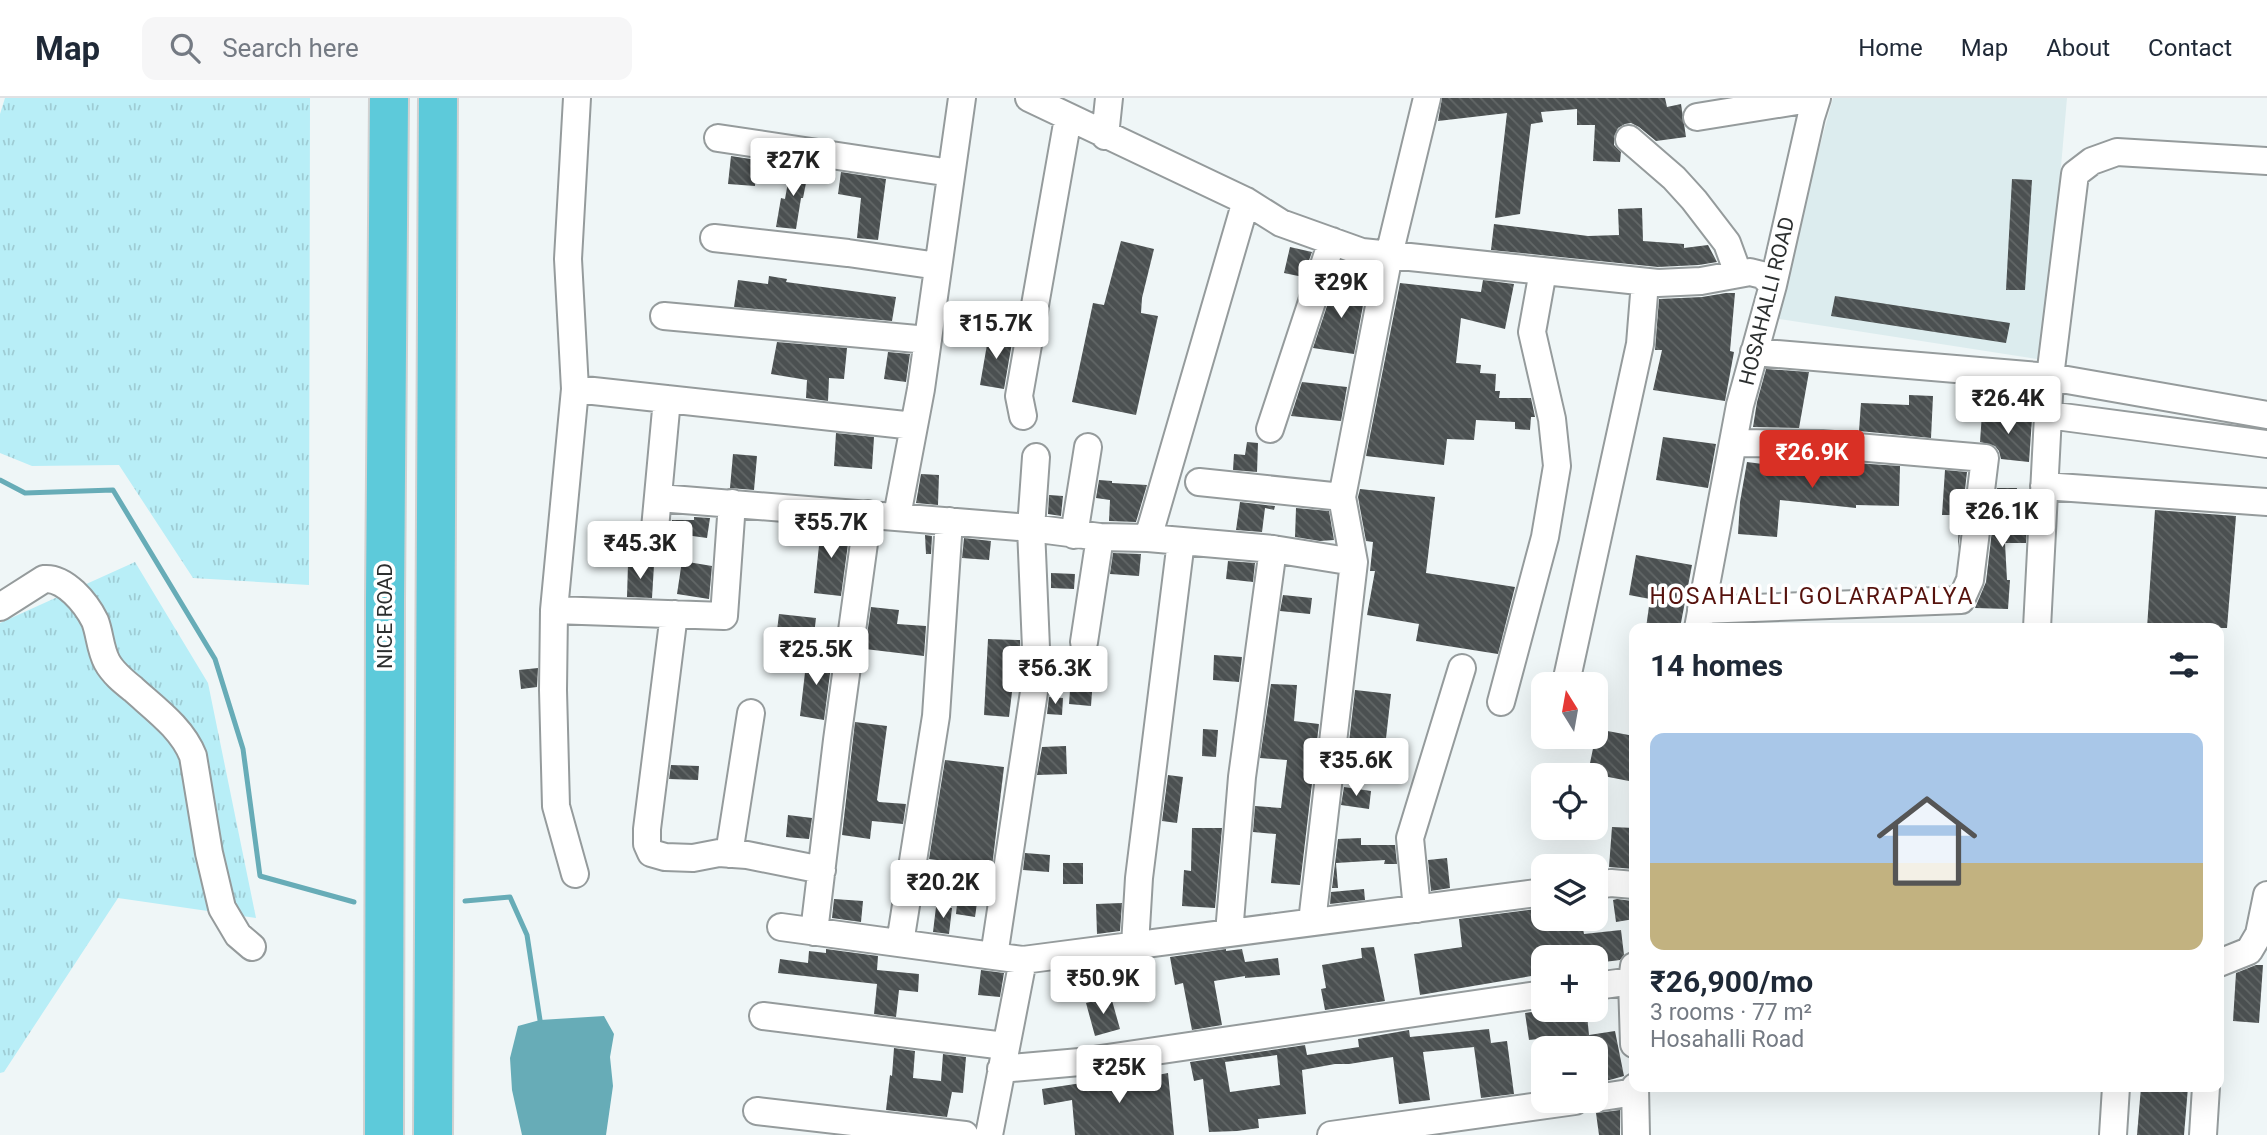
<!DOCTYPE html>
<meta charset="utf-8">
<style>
:root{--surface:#fff;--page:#f6f6f7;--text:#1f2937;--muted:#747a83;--line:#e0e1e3;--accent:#d93025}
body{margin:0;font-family:Roboto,sans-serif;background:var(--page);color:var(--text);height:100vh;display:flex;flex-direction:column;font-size:26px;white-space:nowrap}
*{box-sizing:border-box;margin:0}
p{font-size:23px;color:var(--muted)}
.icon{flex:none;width:38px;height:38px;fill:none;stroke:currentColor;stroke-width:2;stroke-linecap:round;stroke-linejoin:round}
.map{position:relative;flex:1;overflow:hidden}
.panel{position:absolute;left:1629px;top:525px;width:595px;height:469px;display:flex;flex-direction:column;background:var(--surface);border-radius:14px;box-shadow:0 7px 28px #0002}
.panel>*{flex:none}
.needle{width:46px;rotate:349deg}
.tools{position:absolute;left:1531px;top:574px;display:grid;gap:14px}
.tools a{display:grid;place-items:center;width:77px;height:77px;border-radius:14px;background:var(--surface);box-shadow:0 7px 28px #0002;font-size:35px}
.price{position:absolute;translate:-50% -60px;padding:0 16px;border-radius:7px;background:#fff;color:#222;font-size:23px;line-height:46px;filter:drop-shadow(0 2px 4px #0008)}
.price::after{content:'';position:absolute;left:50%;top:42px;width:21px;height:16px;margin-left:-10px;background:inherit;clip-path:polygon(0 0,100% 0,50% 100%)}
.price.on{background:var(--accent);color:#fff}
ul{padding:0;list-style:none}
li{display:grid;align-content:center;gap:14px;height:371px;padding:0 21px}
li span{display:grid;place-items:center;height:217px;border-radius:14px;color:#555}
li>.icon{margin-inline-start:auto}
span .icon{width:126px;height:126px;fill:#fffc;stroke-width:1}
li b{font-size:30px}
h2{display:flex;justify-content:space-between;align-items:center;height:84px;padding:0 21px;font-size:30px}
header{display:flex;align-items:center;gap:42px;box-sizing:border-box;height:98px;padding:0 35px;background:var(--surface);border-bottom:2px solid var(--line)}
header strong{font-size:33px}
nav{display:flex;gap:38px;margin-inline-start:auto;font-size:24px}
.search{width:490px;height:63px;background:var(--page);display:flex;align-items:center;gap:18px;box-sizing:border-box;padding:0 24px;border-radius:14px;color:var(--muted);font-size:26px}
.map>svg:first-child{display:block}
</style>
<header>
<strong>Map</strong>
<div class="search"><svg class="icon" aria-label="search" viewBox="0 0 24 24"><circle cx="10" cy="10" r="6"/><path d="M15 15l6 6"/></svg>Search here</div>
<nav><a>Home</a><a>Map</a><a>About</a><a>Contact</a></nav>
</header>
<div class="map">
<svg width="2267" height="1037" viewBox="0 0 2267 1037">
<defs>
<pattern id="grass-tufts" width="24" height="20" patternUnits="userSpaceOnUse" patternTransform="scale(1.75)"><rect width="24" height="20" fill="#b8eef7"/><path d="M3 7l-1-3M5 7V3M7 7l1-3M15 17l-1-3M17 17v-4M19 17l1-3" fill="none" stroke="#9eccd4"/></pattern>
<pattern id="building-back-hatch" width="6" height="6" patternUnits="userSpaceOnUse" patternTransform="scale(1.75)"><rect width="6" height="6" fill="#4b5051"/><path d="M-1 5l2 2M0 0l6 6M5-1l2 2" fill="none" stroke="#626767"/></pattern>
</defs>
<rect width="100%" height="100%" fill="#eff6f7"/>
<path fill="#dcecee" d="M1833 0H2067L2044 262 1773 220Z"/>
<path fill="url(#grass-tufts)" d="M5 0H310L309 487 193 480 119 367 32 368 0 355V16Z
M135 464 208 585 256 820 118 800 4 974 0 975V525Z"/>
<path fill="#67acb7" d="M604 918 614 936 610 959 613 988 606 1037H522L512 992 510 960 518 928 540 922Z"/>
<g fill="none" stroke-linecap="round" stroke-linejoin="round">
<path stroke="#67acb7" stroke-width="5" d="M0 382 25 395 113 392 215 561 243 651 260 778 354 804
M465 803 510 799 527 837 540 922"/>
</g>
<path fill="url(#building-back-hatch)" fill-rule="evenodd" d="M1442 0H1665L1667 9 1681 6 1686 39 1656 43 1639 29 1631 25 1625 26 1618 30 1614 39V47L1621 54 1620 64 1593 63 1595 27H1577V11L1541 14 1543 24 1531 26 1520 116 1495 120 1507 15 1438 23Z
M731 58 757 62 755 88 728 86Z
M791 67 809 70 803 100H801L796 131 776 129 781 100 785 101Z
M841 74 886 81 878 142 857 140 861 100 838 96Z
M2012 81 2032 82 2025 192H2006Z
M1642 110 1643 143 1684 146V150L1708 147 1717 164 1699 167 1658 169 1491 152 1494 126 1588 138 1619 137 1618 111Z
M1121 143 1154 151 1142 200 1141 215 1158 218 1136 317 1072 304 1093 205 1104 207Z
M1290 149 1312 154 1303 179 1284 175Z
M769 178 787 181 786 184 896 199 892 223 734 209 738 182 768 186Z
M1483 182 1514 186 1505 231 1461 220 1456 265 1481 267 1480 275 1496 276 1495 293H1500L1499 300H1531L1535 319H1531L1530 332 1515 331V324L1476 322 1474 342 1447 341 1444 367 1366 358 1400 185 1481 194Z
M1334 187 1366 191 1354 256 1313 250Z
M1726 195H1735L1730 253 1734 254 1725 303 1653 292 1662 252H1655L1659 201 1702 199Z
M1835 198 2010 225 2006 245 1831 218Z
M989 235 1013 239 1004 291 980 287Z
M777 244 847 250 844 281 829 280 828 303 806 300 807 282 771 276Z
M888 254 910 256 906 284 884 281Z
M1766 271 1809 274 1799 330 1753 329 1757 304Z
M1302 284 1347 289 1341 323 1291 318Z
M1909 297 1933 298 1931 340 1859 333 1861 305 1909 307Z
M1982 315 2032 321 2029 364 2001 361 1999 353 1995 348 1980 344Z
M836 335 874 339 872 371 834 368Z
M1663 339 1716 346 1708 390 1656 382Z
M1247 344 1258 345 1257 374 1233 372 1234 356 1245 357Z
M733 356 757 358 754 392 730 390Z
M1794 361 1900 368 1899 408 1856 407V410L1780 402 1777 439 1738 436 1740 404 1747 364 1793 370Z
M1945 372 1967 374 1958 452 1959 417H1942Z
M921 376 939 377 938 407 916 405Z
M1099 382 1112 383V385L1147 387 1136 424 1109 423 1110 402 1096 400Z
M1997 390H2017V420H2027L2026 445H2005L2007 482H2010L2008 511 1975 510 1986 484Z
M1360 391 1435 399 1426 475 1515 489 1498 556 1416 543 1419 526 1367 517 1375 473H1370L1373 444 1366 443 1358 399Z
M1049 397 1063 398 1061 418 1048 416Z
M1240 404 1275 408 1274 412 1265 410 1262 434 1236 432Z
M1296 410 1329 413 1334 442 1320 443 1295 439Z
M2155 412 2236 418 2227 530H2147Z
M694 419 710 420 707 440 671 435 672 422H694Z
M815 428 850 431 841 498 814 495 820 438H814Z
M925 437 932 438 931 456H926Z
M964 440 991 443 989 462 962 460Z
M1113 455 1141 456 1139 478 1110 476Z
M1636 457 1692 467 1680 530H1646L1650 501 1629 497Z
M682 463 712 468 709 501 677 496Z
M1228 463 1255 465 1253 484 1226 481Z
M628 466 654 467 652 500 627 499Z
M1051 475 1075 476 1074 491 1051 490Z
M1283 497 1312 500 1310 516 1280 513Z
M871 509 899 512 897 526 926 528 924 558 865 551Z
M779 516 816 520 813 545 776 541Z
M988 541 1020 542 1021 569H1015L1009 619 984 617Z
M807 557 832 560 824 622 800 618Z
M1214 557 1242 559 1239 584 1213 582Z
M538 570 537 589 521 591 519 572Z
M1271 586 1297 587 1294 623 1319 626 1300 787 1271 785 1276 736 1253 734 1255 708 1281 710 1287 662 1260 660Z
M1070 592 1092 594 1091 608 1069 606Z
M1355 592 1391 596 1385 649 1349 644Z
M1049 599 1063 600 1062 617 1047 616Z
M855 624 887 628 877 702 879 704 906 706 903 726 872 723 870 741 842 737Z
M1203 631 1218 632 1216 659 1202 658Z
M1597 631 1634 638V684L1588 675Z
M1066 648 1067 676 1037 677 1042 649Z
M945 662 1004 669 992 769 929 761Z
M671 667 699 668 698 682 669 681Z
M1168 677 1183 679 1177 725 1162 723Z
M1344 689 1371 693 1369 711 1341 707Z
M788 717 812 720 809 741 786 739Z
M1612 729 1634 730V771L1609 769Z
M1192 730H1222L1215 810 1182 808 1184 772 1191 773Z
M1361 740V747H1395L1397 766H1384L1385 762 1336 765 1338 790H1332L1338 741Z
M1025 755 1050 757 1049 774 1023 772Z
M1447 760 1450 790 1431 793 1428 762Z
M1063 765H1083V786H1063Z
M1364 791 1365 802 1330 806 1331 794Z
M958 796 978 798 975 819 956 816Z
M834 801 863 803 861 824 832 820Z
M1617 801 1632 803 1634 821 1616 824 1613 802Z
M1122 805 1120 833 1097 836 1096 806Z
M936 809 952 810 949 836 933 834Z
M1544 810V821H1581L1584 836 1621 832 1624 857 1620 862 1596 865V859H1588L1587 849 1540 856 1543 876 1420 897 1414 856 1462 849 1459 821Z
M1374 849 1385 903 1325 912 1321 891 1326 890 1322 867 1362 860 1361 850Z
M826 851 878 858 877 872 919 876 918 894 899 892 896 919 874 916 877 886 778 875 780 861 808 865 809 853 826 855Z
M1226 851V853L1242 851 1245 864 1278 860 1280 877 1245 880V878L1214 883 1222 927 1192 932 1183 885 1175 887 1170 859Z
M2256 867H2263L2259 925 2233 923 2236 875Z
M1078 871 1079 880 1059 883 1057 873Z
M981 872 1004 875 1000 899 978 897Z
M1111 899 1120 931 1095 938 1086 905Z
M1545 912H1561L1562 921 1587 917 1589 937 1615 933 1624 978 1606 983 1602 959 1596 960V950H1557L1556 941 1564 940V938L1529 942 1525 915Z
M1489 931 1491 945 1507 943 1514 996 1481 1000 1474 949 1423 954 1430 1002 1399 1006 1393 959 1349 966H1335L1302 972 1306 1016 1258 1021 1259 1030 1237 1033 1209 1034 1203 981 1194 983 1190 964 1305 947 1307 957 1359 949 1358 941 1409 932 1410 939ZM1277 957 1280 987 1230 994 1225 964Z
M894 950 915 953 913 980 941 983 943 956 966 959 963 995 952 994 947 1019 886 1012 890 977 892 978Z
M1150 970 1152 978 1168 975 1174 1037H1075L1072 1002 1044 1007 1042 991 1115 980V975Z
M2141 989H2188L2184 1037H2137Z
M1620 1012V1037H1599L1596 1015Z"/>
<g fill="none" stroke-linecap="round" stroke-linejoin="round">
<g stroke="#959b9c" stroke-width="30">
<path id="minor" d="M1029 0 1246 103 1281 125 1362 154 1658 185 1701 183 1750 174 1762 177 1773 187
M1697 19 1815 0
M1105 38 1109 0
M718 40 951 75
M1629 41 1674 80 1694 102 1727 145 1738 175
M714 140 848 155 938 168
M664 218 928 242
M1754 254 2050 279 2267 317
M575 291 914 328
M2048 317 2267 346
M1023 318 1019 298 1068 20
M1270 331 1332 143
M1199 384 1342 399
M2044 388 2267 404
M659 400 1031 430 1100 439 1148 440 1273 451 1354 464 1312 824
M897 418 921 291 962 0
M1074 437 1088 349
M1148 440 1246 103
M653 452 667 301
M1354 464 1342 399 1389 157 1427 0
M0 509 44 481C65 479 86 505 95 523 100 536 100 551 107 564 113 575 123 583 133 591 155 611 182 630 193 658L209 755 222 810 238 837 252 849
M554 512 724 518 732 405
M1701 512 1961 502 1970 482 1985 360 1822 346 1733 345
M674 516 647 731V746L651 755 665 759 693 760 719 755 747 757 822 772
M1698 530 1740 307 1773 187 1811 19 1817 0
M2037 530 2050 279 2075 76 2092 63 2117 54 2267 63
M1084 544 1100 439
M1567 580 1640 246 1645 184
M1501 604 1545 439 1557 368 1552 321 1532 234 1543 173
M729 756 751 615
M575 776 556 708 553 592 554 512 575 291 568 161 577 0
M1596 787 1611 785 1634 787
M1417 811 1410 740 1462 570
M781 829 1023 862 1544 794
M814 834 837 642 868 416
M1229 835 1242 679 1273 451
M900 845 936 618 949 423
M1135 847 1139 780 1181 443
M994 858 1037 574 1031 430 1036 359
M2219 865 2249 853 2259 836 2267 797
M1634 868 1632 883 1634 946
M1596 888 1632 883
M763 918 1005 948
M1001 971 1080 964 1544 896
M1635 989 1636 1037
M1596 1000 1635 994
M757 1013 965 1037
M989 1037 1023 862
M1331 1037 1575 1003
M2113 1037 2116 989
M2203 1037 2206 989"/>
</g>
<g stroke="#d1d1d1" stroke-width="42">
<path id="highway" d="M384 1037 385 502 389 0
M433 1037 438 0"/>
</g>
<use href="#minor" stroke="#fff" stroke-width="26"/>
<use href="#highway" stroke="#5dcada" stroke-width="38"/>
</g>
<g text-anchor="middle" stroke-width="7" stroke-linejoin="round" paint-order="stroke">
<g font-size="21" fill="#2c2f2f" stroke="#fff">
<text transform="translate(1767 203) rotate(-76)" y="7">HOSAHALLI ROAD</text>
<text transform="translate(385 518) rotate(-90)" y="7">NICE ROAD</text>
</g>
<g font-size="23" letter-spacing="2" fill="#56120d" stroke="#fff">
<text x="1812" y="506">HOSAHALLI GOLARAPALYA</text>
</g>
</g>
</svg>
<div class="tools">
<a><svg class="needle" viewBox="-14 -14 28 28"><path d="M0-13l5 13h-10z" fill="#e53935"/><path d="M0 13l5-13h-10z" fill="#747a83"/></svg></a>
<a><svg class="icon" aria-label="locate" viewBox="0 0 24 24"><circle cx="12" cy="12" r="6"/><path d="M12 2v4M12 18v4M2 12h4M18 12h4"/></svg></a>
<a><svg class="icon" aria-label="layers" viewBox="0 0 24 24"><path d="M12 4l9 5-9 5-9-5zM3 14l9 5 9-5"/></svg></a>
<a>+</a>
<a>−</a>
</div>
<b class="price" style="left:793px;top:100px">₹27K</b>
<b class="price" style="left:1341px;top:222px">₹29K</b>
<b class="price" style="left:996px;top:263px">₹15.7K</b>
<b class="price" style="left:2008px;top:338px">₹26.4K</b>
<b class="price on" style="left:1812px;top:392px">₹26.9K</b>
<b class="price" style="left:2002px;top:451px">₹26.1K</b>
<b class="price" style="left:831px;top:462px">₹55.7K</b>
<b class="price" style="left:640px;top:483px">₹45.3K</b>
<b class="price" style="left:816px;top:589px">₹25.5K</b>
<b class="price" style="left:1055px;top:608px">₹56.3K</b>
<b class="price" style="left:1356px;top:700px">₹35.6K</b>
<b class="price" style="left:943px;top:822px">₹20.2K</b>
<b class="price" style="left:1103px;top:918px">₹50.9K</b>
<b class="price" style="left:1119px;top:1007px">₹25K</b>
<section class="panel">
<h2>14 homes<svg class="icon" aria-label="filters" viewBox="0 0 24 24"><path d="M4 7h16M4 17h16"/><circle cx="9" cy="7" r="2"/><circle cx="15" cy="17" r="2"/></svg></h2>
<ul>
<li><span style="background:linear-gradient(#a9c7e8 60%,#c2b280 0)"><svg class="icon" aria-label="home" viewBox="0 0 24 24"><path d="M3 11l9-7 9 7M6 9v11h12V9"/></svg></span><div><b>₹26,900/mo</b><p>3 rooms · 77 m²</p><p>Hosahalli Road</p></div></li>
</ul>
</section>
</div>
